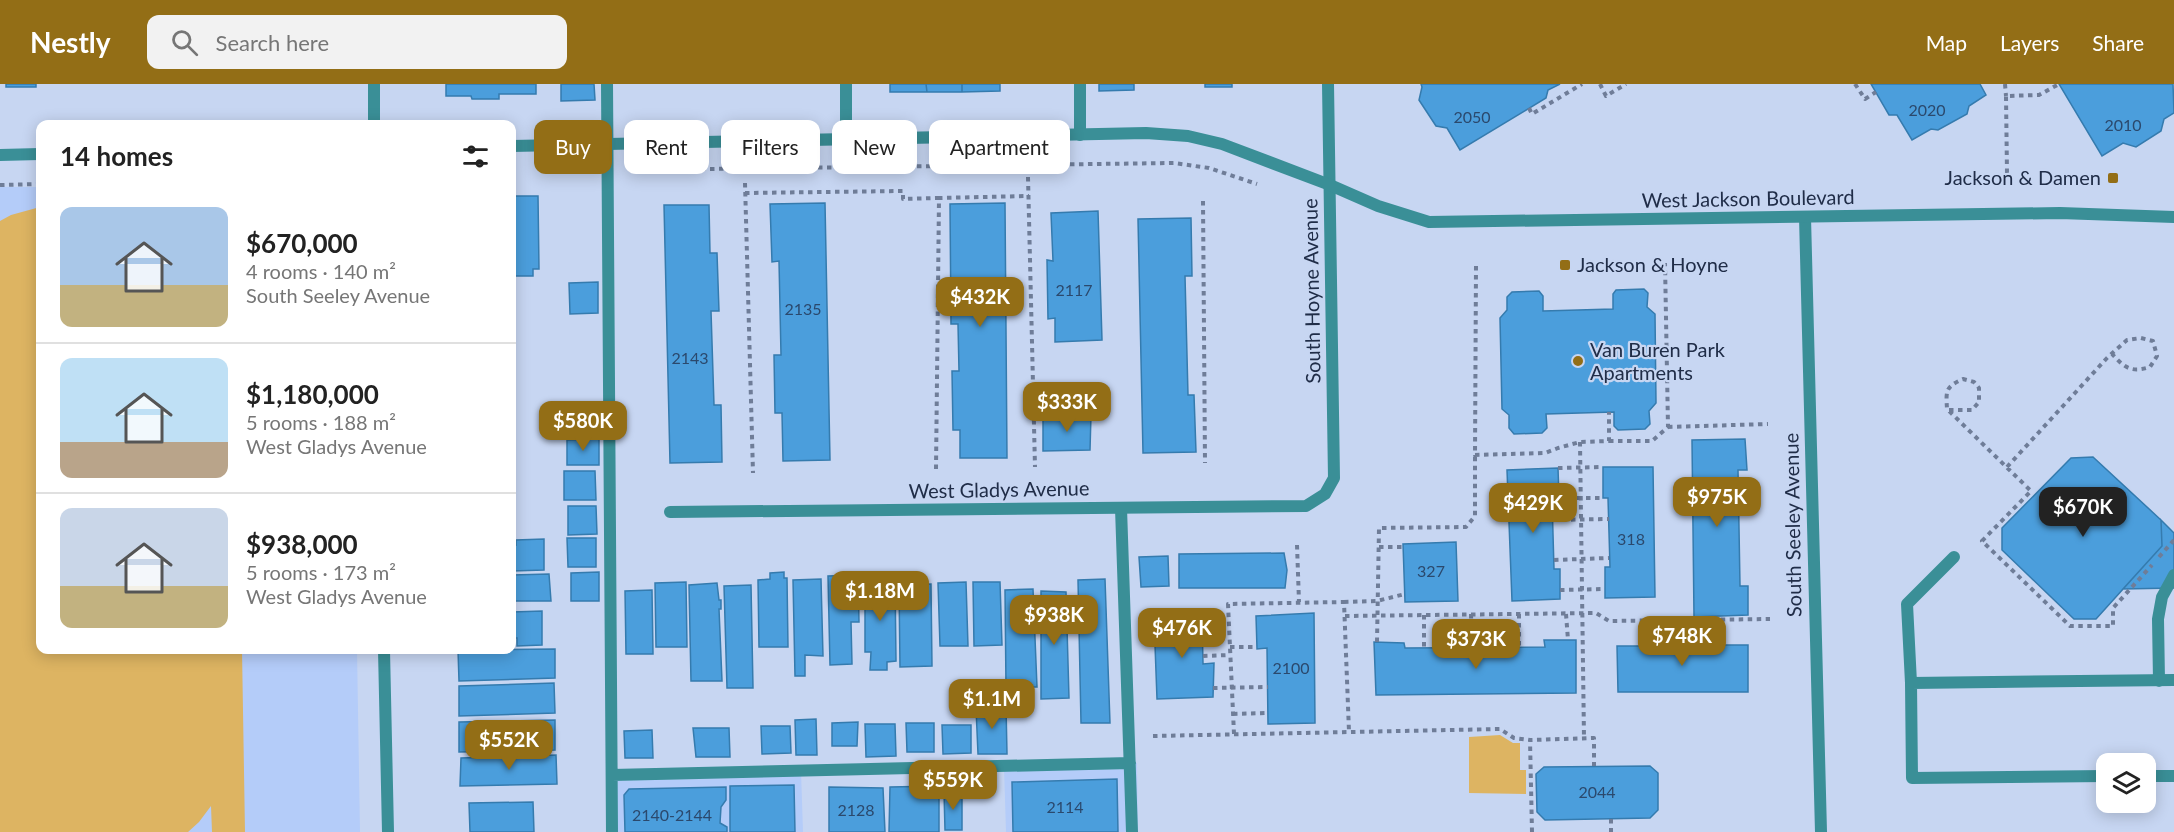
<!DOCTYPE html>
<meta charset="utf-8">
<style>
:root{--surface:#fff;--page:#f2f2f2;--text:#222;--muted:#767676;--line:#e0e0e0;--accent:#936e16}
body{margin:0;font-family:Lato,sans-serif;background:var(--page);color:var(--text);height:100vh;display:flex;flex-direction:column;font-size:22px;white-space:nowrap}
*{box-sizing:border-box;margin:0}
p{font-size:20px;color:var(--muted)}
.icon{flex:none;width:33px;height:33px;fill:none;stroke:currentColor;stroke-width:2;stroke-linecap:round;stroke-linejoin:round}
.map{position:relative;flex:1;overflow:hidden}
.side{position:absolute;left:36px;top:36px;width:480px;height:534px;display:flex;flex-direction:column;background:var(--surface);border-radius:12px;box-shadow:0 3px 15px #0003}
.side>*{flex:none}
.banner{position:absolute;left:534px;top:36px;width:570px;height:54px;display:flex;gap:12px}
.tools{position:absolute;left:2096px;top:669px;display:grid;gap:12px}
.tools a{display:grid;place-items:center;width:60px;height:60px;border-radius:12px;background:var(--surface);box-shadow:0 3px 15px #0003;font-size:30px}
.price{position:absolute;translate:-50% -51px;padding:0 14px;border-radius:12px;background:var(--accent);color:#fff;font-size:20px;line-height:39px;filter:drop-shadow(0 2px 3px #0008)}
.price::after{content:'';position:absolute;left:50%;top:36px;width:18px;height:14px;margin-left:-9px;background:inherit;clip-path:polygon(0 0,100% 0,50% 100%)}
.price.on{background:#222;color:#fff}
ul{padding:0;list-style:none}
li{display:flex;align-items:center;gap:18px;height:150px;padding:0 24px}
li+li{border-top:2px solid var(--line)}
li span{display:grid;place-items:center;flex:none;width:168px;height:120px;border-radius:12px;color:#555}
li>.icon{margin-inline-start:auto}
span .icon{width:72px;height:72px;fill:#fffc;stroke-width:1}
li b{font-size:26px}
h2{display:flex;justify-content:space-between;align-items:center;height:72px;padding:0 24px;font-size:26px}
.pill{padding:0 21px;border-radius:12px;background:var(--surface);box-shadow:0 3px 15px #0003;font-size:21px;line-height:54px}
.pill.on{background:var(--accent);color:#fff}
header{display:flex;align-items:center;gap:36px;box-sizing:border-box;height:84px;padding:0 30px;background:var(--accent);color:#fff}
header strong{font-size:28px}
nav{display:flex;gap:33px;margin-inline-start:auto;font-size:21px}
.search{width:420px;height:54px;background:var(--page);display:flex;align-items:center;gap:15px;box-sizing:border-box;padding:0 21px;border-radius:12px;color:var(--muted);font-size:22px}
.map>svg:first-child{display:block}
</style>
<header>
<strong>Nestly</strong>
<div class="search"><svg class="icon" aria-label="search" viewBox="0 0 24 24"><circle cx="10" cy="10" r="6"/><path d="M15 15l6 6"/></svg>Search here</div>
<nav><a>Map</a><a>Layers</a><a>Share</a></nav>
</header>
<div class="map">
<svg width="2174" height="748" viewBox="0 0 2174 748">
<rect width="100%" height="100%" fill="#c7d6f2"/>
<path fill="#b4ccf9" d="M0 103H40V566H357L360 748H0Z
M1137 679 1138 748H1006L1004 682Z
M801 687 803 748H612V691Z"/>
<path fill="#ddb462" d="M40 123V566H242L245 748H212L211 722 199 738 188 748H0V137L11 131Z
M1500 651 1513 659H1520V686H1526V710L1469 709V653Z"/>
<path fill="#4b9edc" stroke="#357bae" stroke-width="1.5" d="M6 0H36V3H6Z
M446 0H536V10H499V15H472L471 12H446Z
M561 0H594L595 16 561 17Z
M890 0H926L927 8H890Z
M926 0H962V8H927Z
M962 0H1000V7L962 8Z
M1099 0H1134V6L1099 7Z
M1205 0H1232V3H1205Z
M1421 0H1560L1548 6 1546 14 1460 66 1447 44 1436 42 1419 16 1422 3Z
M1871 0H1980L1986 11 1969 22 1967 30 1938 46 1931 45 1912 56 1897 31H1889Z
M2059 0H2173L2174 29 2164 35 2161 47 2136 63 2123 59 2102 72Z
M512 112H538L539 185H533V192H515V188H512Z
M825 119 830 376 783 377 782 329H775L774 271H781L779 177 772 178 770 120Z
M1005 119 1007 374H960V346H953L952 287H959L958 240H951L950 120Z
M664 121H709L710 169H717L719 227H711L714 321H721L722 378 670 379Z
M1098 127 1102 256 1055 258V234L1048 235 1047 176 1053 177 1051 129Z
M1191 134 1192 192H1185L1188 311H1194L1196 368 1143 369 1138 135Z
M598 198V229L570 230 569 199Z
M1644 205 1648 209 1647 223 1655 230 1656 319 1649 327 1650 340 1645 345 1618 346 1614 342V328L1546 330 1547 344 1542 349 1514 350 1509 344V331L1502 325 1500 234 1507 226V213L1512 208 1539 207 1543 212V227L1613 225V210L1616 206Z
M1043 331H1091L1090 366 1043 367Z
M599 355V381H567V356Z
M1745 355 1747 386H1738L1740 502H1748V531L1694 533 1692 356Z
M2093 373 2161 436 2162 462 2096 535H2074L2002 466V444L2071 374Z
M1603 383H1653L1655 513 1605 514V483H1610L1608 414H1603Z
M1558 384 1559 414 1552 415 1554 485H1560V515L1512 517 1507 386Z
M564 387H595L596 416H564Z
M568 422H596L597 450 568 451Z
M2161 436 2174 449V504L2123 505 2162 462Z
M567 454H596V483H568Z
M544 455V486L512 487V460L516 461V456Z
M1456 458 1458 517 1405 518 1403 460Z
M1284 469 1287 486 1285 504H1179V470Z
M1168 472 1169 502 1141 503 1139 473Z
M599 488V517H571V489Z
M784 488V494H787L788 563H759L758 496 770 495V489Z
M549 490 551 517H512V491Z
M858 491 859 538H851L852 580 830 581 828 492Z
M865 494H895L896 577 887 578V586H870L871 568H865Z
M821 495 823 572 805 571V592H795L793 496Z
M1105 495 1110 639H1081L1078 496Z
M686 498 687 563H656L655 499Z
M966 498 968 562H940L938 499Z
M973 498H1000L1002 561 974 562Z
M717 499 719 516H721V525H719L722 597H691L689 501Z
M931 500 932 582 900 583 899 501Z
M751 501 753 604H727L724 502Z
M1033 505 1037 603H1006L1005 506Z
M652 506 653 570H626L625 507Z
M1041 507 1066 508 1069 614 1041 615Z
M542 527V561L517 562V554H512V528Z
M1314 529 1315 639 1268 640 1267 564 1257 565 1256 532Z
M1202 532 1203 580 1214 579 1213 613 1157 615 1154 534Z
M1699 554 1700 561H1748V608H1618L1617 562H1641V555Z
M1544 556H1576V609L1376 611 1374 558 1404 559 1405 564 1545 563Z
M555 565V594L459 597 458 566Z
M554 599 555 629 459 632V602Z
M1006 622 1007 670H978L976 624Z
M816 635 817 671H796L795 636Z
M555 636V666L459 668V638Z
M858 638 857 662H832V639Z
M906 639H934V668H907Z
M865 640H895L896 672 866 673Z
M942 641H971V669L943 670Z
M761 642H790L791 669 762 670Z
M693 644H729L730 673H696Z
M652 646 653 674H625L624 647Z
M556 671 557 700 460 702 461 674Z
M1650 682 1658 689V726L1650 734 1545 736 1537 728 1536 690 1544 683Z
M1117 695 1118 748H1013L1012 698Z
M794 701 795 748H730V702Z
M939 702V748H889L890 703Z
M726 703V716L721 723 720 739 727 743V748H625L624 711 629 705Z
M829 703 883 704 885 748H829Z
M962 707V746H945L944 708Z
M533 718 534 748H470L469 719Z"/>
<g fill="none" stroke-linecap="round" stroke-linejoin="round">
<path stroke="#6f7d98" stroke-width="4" stroke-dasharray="4.5 4.5" stroke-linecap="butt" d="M1600 0 1606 12 1626 0
M1855 0 1865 15 1876 8
M2005 0 2006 12
M1529 24 1532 30 1582 0
M629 86 1174 79 1209 84 1257 100
M2007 89 2006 12 2039 11 2059 0
M1028 93 1035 383
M745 99 753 389
M0 101 40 100
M745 109 903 107V115L939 114
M1203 117 1205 379
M1476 182 1475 371 1545 369 1558 364 1580 358 1609 357V328
M1949 326H1972L1979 318V304L1974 298 1963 295C1945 303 1946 307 1947 325L2031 407 1982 457 2070 542H2113V524L2152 481
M1668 343 1768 340
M1609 357H1652L1668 343 1665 179
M1580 358 1584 654
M2007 383 2107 274 2127 256 2141 254 2153 257 2157 272 2150 283C2131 289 2125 284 2112 270
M1558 384 1603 383
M936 385 939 114 1029 112
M1559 414H1603
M1553 436 1609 435
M1297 461 1299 518
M1379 463H1403
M2159 473 2174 456
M1554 476 1609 474
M1560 506 1605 505
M1344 518 1377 517 1405 510
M1471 530 1472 564
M1519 530V563
M1566 530 1568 556
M1424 531V564
M1345 532 1596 529 1609 537 1770 535
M1377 558 1379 444 1466 443 1475 432V371
M1230 563H1257
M1203 572 1230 571
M1213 604 1268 603
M1233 630 1268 629
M1234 650 1228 520 1344 518 1349 648
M1153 652 1500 645 1514 654 1530 656
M1611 735V748
M1532 748 1530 656 1594 654V682"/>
<path stroke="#3a8f97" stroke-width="12" d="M607 0 612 748
M1080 0V51
M1121 424 1132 748
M2159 597 2158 535 2162 513 2174 491
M1911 599 1907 520 1954 473
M612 691 1130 679
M2106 692 1912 694 1911 599 2174 596
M2145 692H2174"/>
<path stroke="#3a8f97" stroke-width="12" d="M374 0V40
M846 0V55
M1805 133 1821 748
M670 428 1306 422 1325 410 1334 394 1328 0
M384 566 388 748"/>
<path stroke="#3a8f97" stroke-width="12" d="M512 62 1146 49 1188 52 1222 60 1330 101 1378 122 1429 138 2060 129 2174 133
M0 71 40 70"/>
</g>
<g fill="#936e16" stroke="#c7d6f2" stroke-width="2">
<rect x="2107" y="88" width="12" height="12" rx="3"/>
<rect x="1559" y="175" width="12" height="12" rx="3"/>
<circle cx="1578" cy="277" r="6"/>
</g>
<g text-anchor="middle" stroke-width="4.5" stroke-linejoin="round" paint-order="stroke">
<g font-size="16" fill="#2b496d">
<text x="1927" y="32">2020</text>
<text x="1472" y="39">2050</text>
<text x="2123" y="47">2010</text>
<text x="1074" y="212">2117</text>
<text x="803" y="231">2135</text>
<text x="690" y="280">2143</text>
<text x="1631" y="461">318</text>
<text x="1431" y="493">327</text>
<text x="1291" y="590">2100</text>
<text x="1597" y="714">2044</text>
<text x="1065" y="729">2114</text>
<text x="856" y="732">2128</text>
<text x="672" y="737">2140-2144</text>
</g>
<g font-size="20" fill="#202d48" stroke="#c7d6f2" text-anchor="start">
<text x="2101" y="101" text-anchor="end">Jackson &amp; Damen</text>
<text x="1577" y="188">Jackson &amp; Hoyne</text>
<text x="1590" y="273">Van Buren Park<tspan x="1590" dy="23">Apartments</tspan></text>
</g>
<g font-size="20" fill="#202d48" stroke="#c7d6f2">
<text transform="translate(1748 115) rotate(-1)" y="7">West Jackson Boulevard</text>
<text transform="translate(1312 207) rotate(-91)" y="7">South Hoyne Avenue</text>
<text transform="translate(999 406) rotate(-1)" y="7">West Gladys Avenue</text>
<text transform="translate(1793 441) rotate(-91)" y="7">South Seeley Avenue</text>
</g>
</g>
</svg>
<div class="tools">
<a><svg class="icon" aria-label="layers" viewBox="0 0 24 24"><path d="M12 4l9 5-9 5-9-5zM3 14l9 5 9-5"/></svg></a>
</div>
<b class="price" style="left:980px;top:244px">$432K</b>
<b class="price" style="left:1067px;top:349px">$333K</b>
<b class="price" style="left:583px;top:368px">$580K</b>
<b class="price" style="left:1717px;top:444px">$975K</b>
<b class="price" style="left:1533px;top:450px">$429K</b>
<b class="price on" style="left:2083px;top:454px">$670K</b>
<b class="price" style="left:880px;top:538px">$1.18M</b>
<b class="price" style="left:1054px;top:562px">$938K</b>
<b class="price" style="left:1182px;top:575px">$476K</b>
<b class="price" style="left:1682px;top:583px">$748K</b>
<b class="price" style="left:1476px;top:586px">$373K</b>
<b class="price" style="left:992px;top:646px">$1.1M</b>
<b class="price" style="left:509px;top:687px">$552K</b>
<b class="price" style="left:953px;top:727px">$559K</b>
<div class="banner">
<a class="pill on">Buy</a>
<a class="pill">Rent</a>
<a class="pill">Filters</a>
<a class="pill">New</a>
<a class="pill">Apartment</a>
</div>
<section class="side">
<h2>14 homes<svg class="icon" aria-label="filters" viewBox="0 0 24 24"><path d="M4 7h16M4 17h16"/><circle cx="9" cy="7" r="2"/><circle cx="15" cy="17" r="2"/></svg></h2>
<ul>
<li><span style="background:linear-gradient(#a9c7e8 65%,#c2b280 0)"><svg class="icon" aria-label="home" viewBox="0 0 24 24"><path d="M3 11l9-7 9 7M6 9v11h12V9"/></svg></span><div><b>$670,000</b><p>4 rooms · 140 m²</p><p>South Seeley Avenue</p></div></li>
<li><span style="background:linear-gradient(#bfe0f5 70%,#b9a48a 0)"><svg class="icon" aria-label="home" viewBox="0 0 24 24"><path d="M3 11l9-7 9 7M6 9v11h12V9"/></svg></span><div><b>$1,180,000</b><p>5 rooms · 188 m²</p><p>West Gladys Avenue</p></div></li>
<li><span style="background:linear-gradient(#c9d6e8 65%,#c2b280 0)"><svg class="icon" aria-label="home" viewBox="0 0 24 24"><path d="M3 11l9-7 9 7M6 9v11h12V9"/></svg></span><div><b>$938,000</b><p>5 rooms · 173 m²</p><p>West Gladys Avenue</p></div></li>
</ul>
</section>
</div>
